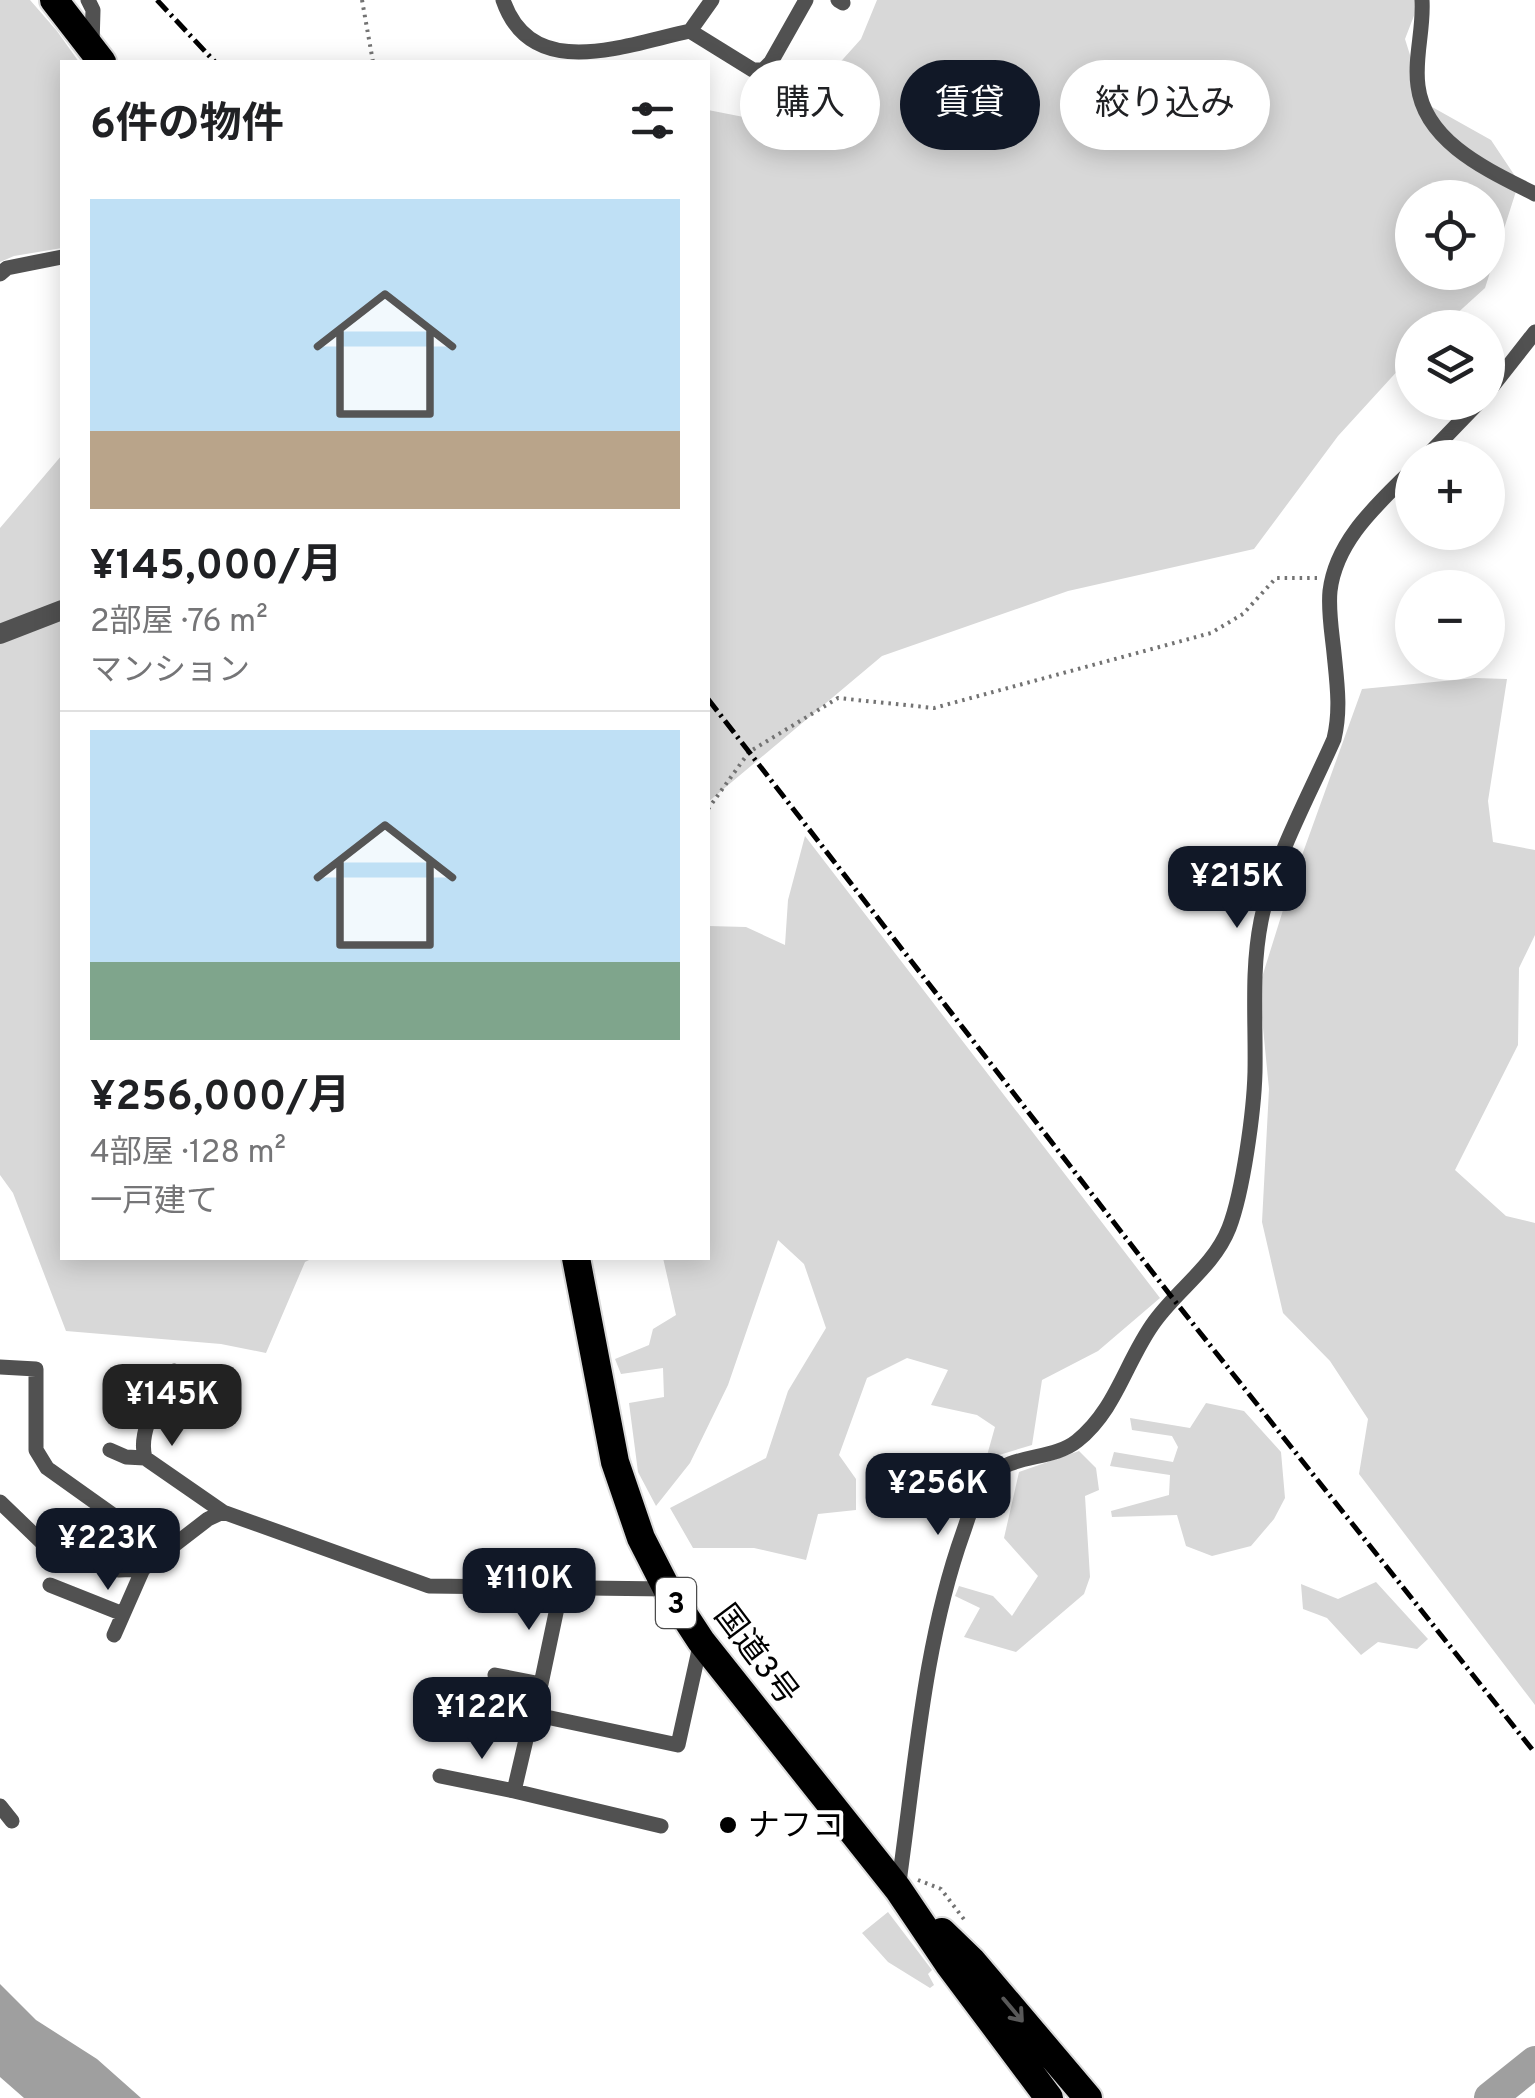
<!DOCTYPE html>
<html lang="ja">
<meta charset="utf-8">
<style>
:root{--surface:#fff;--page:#f6f6f6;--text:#202124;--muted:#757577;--line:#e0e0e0;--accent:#111827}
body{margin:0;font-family:Overpass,"Noto Sans JP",sans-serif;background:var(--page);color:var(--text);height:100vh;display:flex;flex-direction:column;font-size:38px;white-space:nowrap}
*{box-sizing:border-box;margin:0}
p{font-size:32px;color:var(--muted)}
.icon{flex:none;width:55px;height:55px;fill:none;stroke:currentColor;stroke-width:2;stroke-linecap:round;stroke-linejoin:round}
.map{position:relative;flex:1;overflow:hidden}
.details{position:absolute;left:60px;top:60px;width:650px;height:1200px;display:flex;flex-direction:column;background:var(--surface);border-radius:0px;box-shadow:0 5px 25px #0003}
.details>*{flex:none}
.banner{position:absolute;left:740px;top:60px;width:645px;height:90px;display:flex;gap:20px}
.tools{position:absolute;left:1395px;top:180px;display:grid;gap:20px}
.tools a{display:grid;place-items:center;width:110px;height:110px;border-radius:50%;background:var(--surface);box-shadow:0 5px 25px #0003;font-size:50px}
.price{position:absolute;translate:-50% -85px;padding:0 22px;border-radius:20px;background:var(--accent);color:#fff;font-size:32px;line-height:65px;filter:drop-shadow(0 2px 5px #0008)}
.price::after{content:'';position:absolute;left:50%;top:60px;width:30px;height:22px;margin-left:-15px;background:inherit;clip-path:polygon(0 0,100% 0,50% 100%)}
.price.selected{background:#222;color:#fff}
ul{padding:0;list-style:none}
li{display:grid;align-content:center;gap:20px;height:530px;padding:0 30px}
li+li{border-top:2px solid var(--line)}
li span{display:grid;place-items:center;height:310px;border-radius:0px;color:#555}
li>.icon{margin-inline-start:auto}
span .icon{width:180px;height:180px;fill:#fffc;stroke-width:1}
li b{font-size:42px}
h2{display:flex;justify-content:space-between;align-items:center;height:120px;padding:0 30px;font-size:42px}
.chip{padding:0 35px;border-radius:45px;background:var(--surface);box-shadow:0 5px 25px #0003;font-size:35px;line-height:90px}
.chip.selected{background:var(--accent);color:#fff}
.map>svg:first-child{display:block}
</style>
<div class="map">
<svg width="1535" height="2098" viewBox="0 0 1535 2098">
<rect width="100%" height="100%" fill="#fff"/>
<path fill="#d8d8d8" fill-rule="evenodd" d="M0 0H30L57 31 79 62H62V248L14 256 0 262Z
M877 0H1420L1405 39 1425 103 1491 140 1519 182 1485 288 1442 327 1412 328V355L1338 436 1254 549 1068 591 882 656 708 802V110L784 125 861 39ZM1412 198H1488V272H1412Z
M62 455V1258H313L305 1262 266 1353 221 1344 66 1331 13 1193 0 1175V528Z
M1475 678 1507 679 1488 801 1493 842 1535 850V935L1519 968 1518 1045 1455 1170 1506 1216 1535 1223V1705L1359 1474 1368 1419 1330 1361 1283 1313 1262 1222 1269 1089 1259 987 1288 894 1362 689Z
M805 836 1160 1298 1098 1351 1042 1380 1032 1445 986 1459 995 1427 977 1415 931 1405 948 1370 907 1358 867 1378 839 1455 856 1479V1510L818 1514 806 1560 754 1548H693L670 1508 766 1458 788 1391 826 1328 804 1264 778 1240 728 1385 690 1463 656 1506 638 1472 629 1403 664 1397 663 1368 621 1374 615 1359 649 1345 653 1329 676 1315 663 1258H708V926L746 927 785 945 788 900Z
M1206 1403 1244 1411 1281 1452 1285 1498 1274 1519 1251 1546 1212 1556 1186 1546 1177 1515 1112 1517 1111 1511 1169 1495 1170 1475 1110 1466 1114 1452 1173 1462 1178 1447 1172 1436 1132 1430 1130 1418 1190 1428Z
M1079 1451 1096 1468 1099 1490 1085 1496 1090 1577 1084 1594 1016 1652 964 1637 980 1608 955 1596 959 1586 993 1596 1012 1616 1038 1576 1004 1538 1019 1472Z
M1376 1582 1428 1639 1417 1649 1378 1642 1361 1655 1327 1618 1303 1609 1301 1584 1338 1599Z
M888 1912 932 1970 928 1974 934 1985 930 1988 888 1962 862 1933Z"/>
<path fill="#9f9f9f" d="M0 1984 36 2020 97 2059 141 2098H24L0 2077Z"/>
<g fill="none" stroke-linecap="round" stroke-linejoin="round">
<path stroke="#9f9f9f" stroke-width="32" d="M1490 2098 1535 2062"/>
<g stroke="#dbdbdb" stroke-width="32">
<path id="trunk" d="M54 0 102 62
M576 1258 615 1462 641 1538 667 1589 701 1641 898 1889 948 1963 1049 2098
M942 1932 972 1961 1088 2098"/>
</g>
<path stroke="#737373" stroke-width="4" stroke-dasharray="2.5 5" stroke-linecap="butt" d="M362 0 373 62
M708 809 749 752 838 698 934 708 1211 633 1243 614 1276 578H1317
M918 1880 941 1889 966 1922"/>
<path stroke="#515151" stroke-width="15" d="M88 0 93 10 92 45
M503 0C532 84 627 44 690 31L712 0
M838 0 843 3
M1422 0C1424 29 1414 58 1418 86 1425 143 1490 171 1535 194
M690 31 753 70H763L771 62 806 0
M0 274 7 268 62 257
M1488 392 1535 332
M1425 458 1479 402
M0 1367 36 1369V1450L47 1468 165 1552
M174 1371C161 1397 137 1429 145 1458L223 1512
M110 1450 126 1457 145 1458
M0 1502 51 1551 119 1570 143 1569 208 1519 223 1512 429 1586 667 1589
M50 1585 123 1614
M114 1635 143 1569
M495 1675 541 1684 561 1589
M440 1776 514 1791
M0 1806 12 1821
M661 1826 514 1791 532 1714 678 1745 701 1641
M898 1889C915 1772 923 1645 963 1533 969 1516 975 1493 988 1478 1011 1453 1052 1461 1077 1441 1117 1409 1126 1360 1155 1321 1178 1289 1214 1266 1229 1228 1243 1192 1254 1111 1255 1072 1256 1021 1251 971 1261 921 1273 860 1309 796 1334 739 1341 710 1337 683 1334 653 1332 633 1328 611 1330 591 1336 540 1378 504 1412 470"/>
<path stroke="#515151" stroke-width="20" d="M0 634 62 610"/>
<use href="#trunk" stroke="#000" stroke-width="28"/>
<path stroke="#000" stroke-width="5" stroke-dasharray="15 5 2.5 5" stroke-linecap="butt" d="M157 0 215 62
M708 699 1174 1300 1535 1753"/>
</g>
<defs><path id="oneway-shaft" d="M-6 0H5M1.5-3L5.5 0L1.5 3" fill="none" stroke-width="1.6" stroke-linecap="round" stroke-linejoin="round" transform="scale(2.5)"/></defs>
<use stroke="#595959" href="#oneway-shaft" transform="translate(1013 2010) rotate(50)"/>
<circle fill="#000" stroke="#fff" stroke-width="4" cx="728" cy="1825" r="10"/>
<g text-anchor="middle" stroke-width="8" stroke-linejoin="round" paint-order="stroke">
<rect fill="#fff" stroke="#4c4c4c" stroke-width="2.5" x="656" y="1578" width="40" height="50" rx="8"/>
<g font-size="30" font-weight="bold" fill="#000">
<text x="676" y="1613">3</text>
</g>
<g font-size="32" fill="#000" stroke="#fff">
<text transform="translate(757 1654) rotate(53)" y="11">国道3号</text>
</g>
<g font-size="32" fill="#000" stroke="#fff" text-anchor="start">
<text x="748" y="1836">ナフコ</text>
</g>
</g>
</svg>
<div class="tools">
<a><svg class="icon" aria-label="locate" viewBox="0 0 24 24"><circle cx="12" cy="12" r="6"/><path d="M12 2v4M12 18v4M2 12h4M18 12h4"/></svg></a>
<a><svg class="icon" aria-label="layers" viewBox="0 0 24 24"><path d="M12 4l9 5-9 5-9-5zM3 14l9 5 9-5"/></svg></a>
<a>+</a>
<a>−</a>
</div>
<b class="price" style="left:1237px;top:931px">¥215K</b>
<b class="price selected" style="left:172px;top:1449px">¥145K</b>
<b class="price" style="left:938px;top:1538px">¥256K</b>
<b class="price" style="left:108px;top:1593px">¥223K</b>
<b class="price" style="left:529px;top:1633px">¥110K</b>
<b class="price" style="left:482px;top:1762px">¥122K</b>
<div class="banner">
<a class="chip">購入</a>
<a class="chip selected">賃貸</a>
<a class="chip">絞り込み</a>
</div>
<section class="details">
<h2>6件の物件<svg class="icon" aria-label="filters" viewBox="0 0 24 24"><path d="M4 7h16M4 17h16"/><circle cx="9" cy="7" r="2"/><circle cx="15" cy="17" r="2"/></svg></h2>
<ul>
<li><span style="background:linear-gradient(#bfe0f5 75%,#b9a48a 0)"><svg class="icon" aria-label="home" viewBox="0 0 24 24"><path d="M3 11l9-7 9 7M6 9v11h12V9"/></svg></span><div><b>¥145,000/月</b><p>2部屋 · 76 m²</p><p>マンション</p></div></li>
<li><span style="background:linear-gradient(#bfe0f5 75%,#7fa58c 0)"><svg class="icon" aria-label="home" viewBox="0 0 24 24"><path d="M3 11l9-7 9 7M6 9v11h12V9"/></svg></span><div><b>¥256,000/月</b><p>4部屋 · 128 m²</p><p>一戸建て</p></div></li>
</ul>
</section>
</div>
